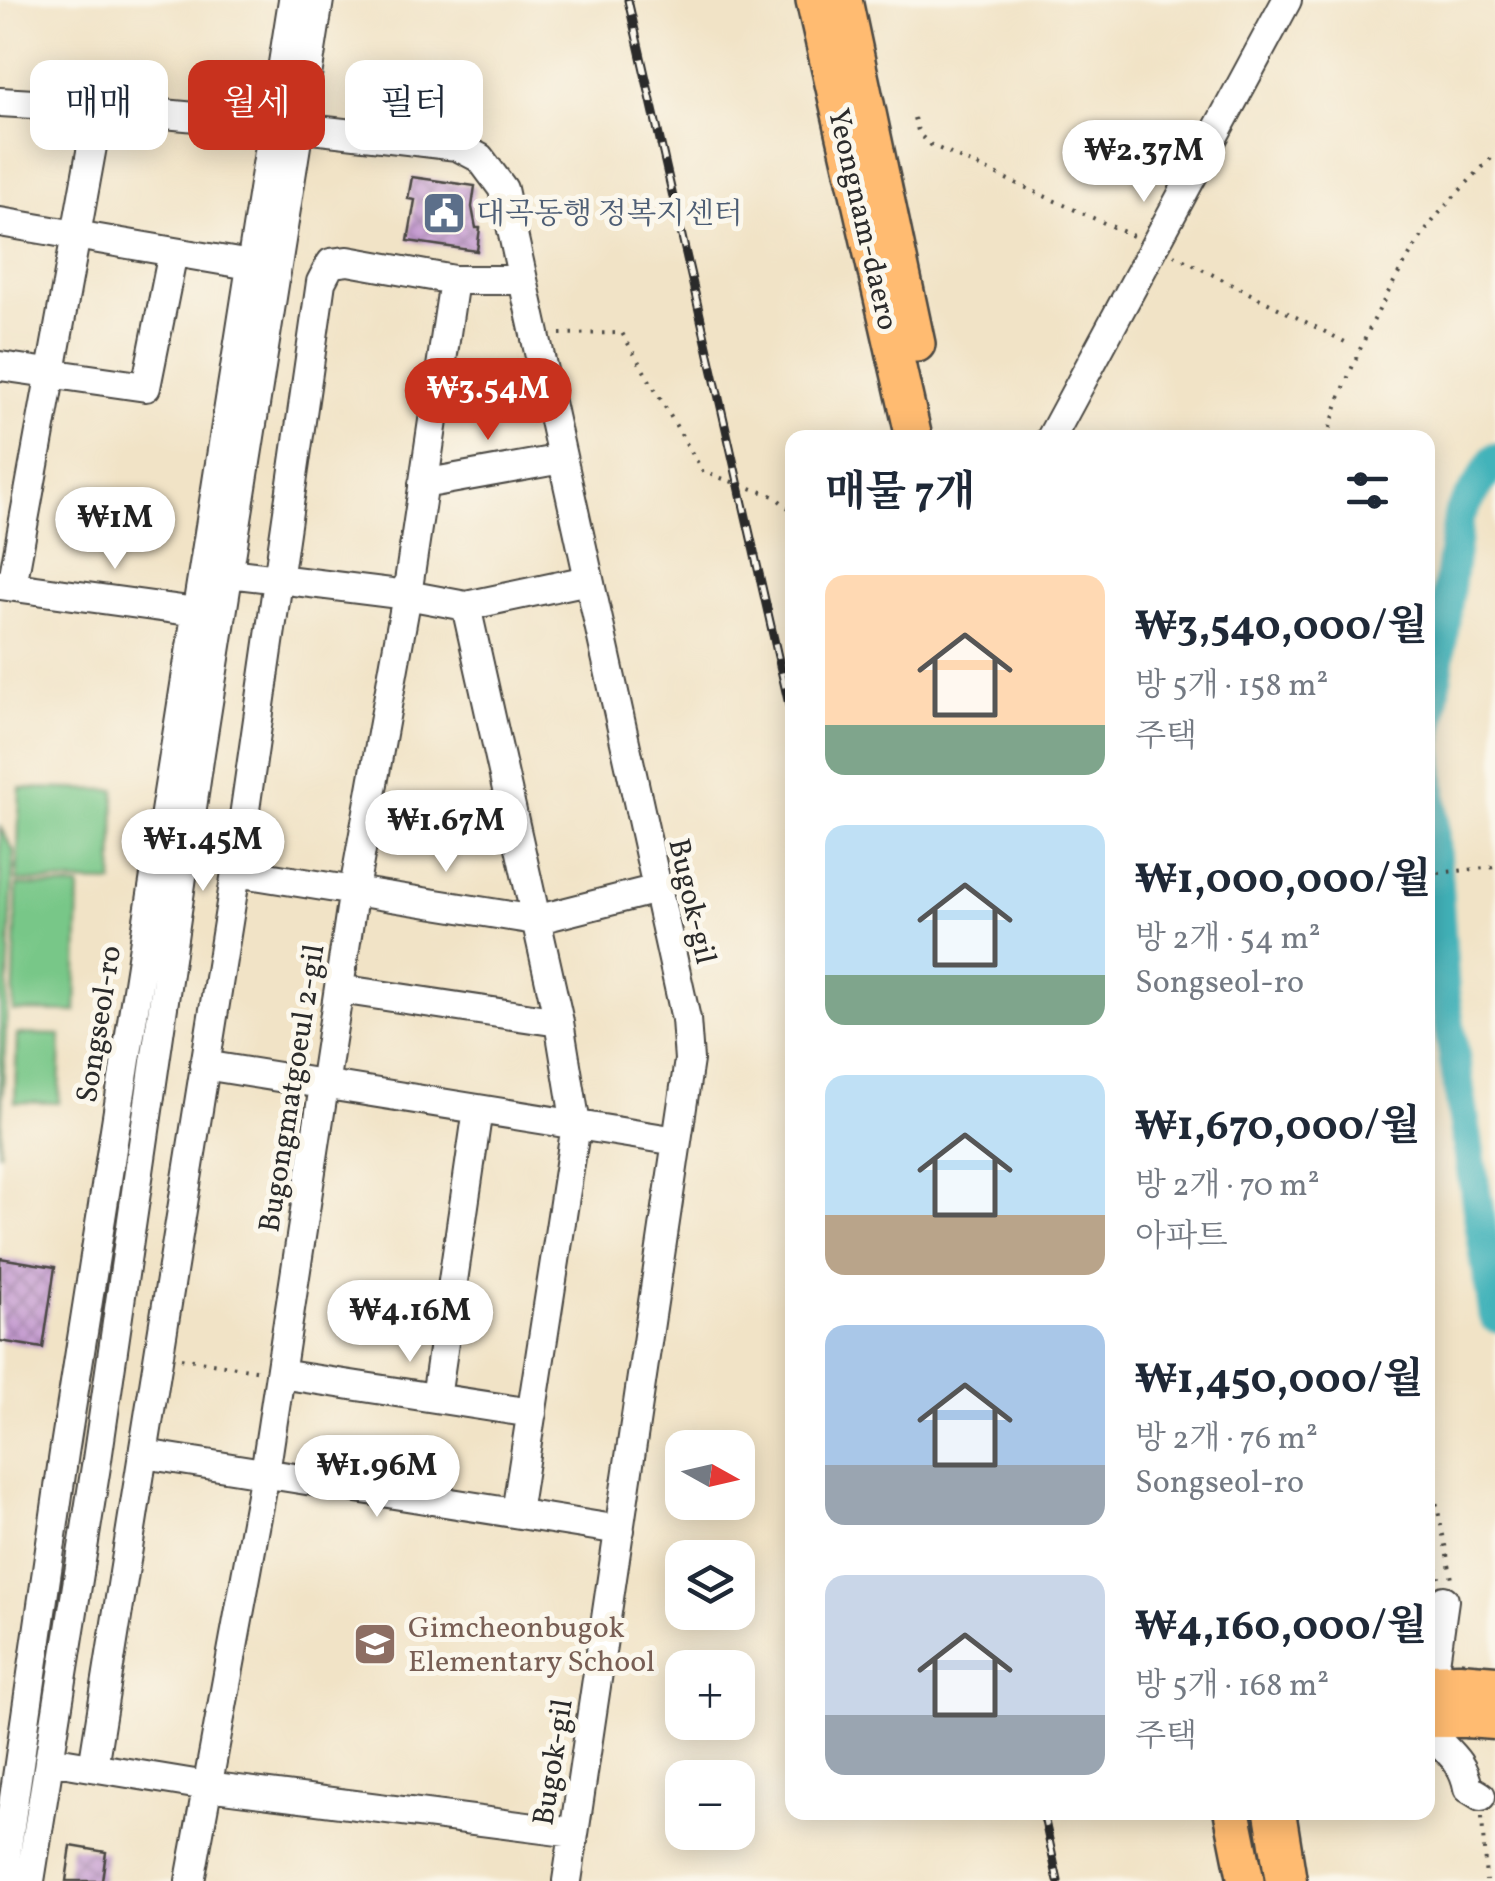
<!DOCTYPE html>
<html lang="ko">
<meta charset="utf-8">
<style>
:root{--surface:#fff;--page:#f2f2f3;--text:#1f2937;--muted:#747a83;--accent:#c8321e}
body{margin:0;font-family:Vollkorn,"Noto Serif KR",serif;background:var(--page);color:var(--text);height:100vh;display:flex;flex-direction:column;font-size:38px;white-space:nowrap}
*{box-sizing:border-box;margin:0}
p{font-size:32px;color:var(--muted)}
.icon{flex:none;width:55px;height:55px;fill:none;stroke:currentColor;stroke-width:2;stroke-linecap:round;stroke-linejoin:round}
.map{position:relative;flex:1;overflow:hidden}
.panel{position:absolute;left:785px;top:430px;width:650px;height:1390px;display:flex;flex-direction:column;background:var(--surface);border-radius:20px;box-shadow:0 5px 25px #0003}
.panel>*{flex:none}
.guide{position:absolute;left:30px;top:60px;width:605px;height:90px;display:flex;gap:20px}
.needle{width:65px;rotate:98deg}
.controls{position:absolute;left:665px;top:1430px;display:grid;gap:20px}
.controls a{display:grid;place-items:center;width:90px;height:90px;border-radius:20px;background:var(--surface);box-shadow:0 5px 25px #0003;font-size:50px}
.price{position:absolute;translate:-50% -85px;padding:0 22px;border-radius:35px;background:#fff;color:#222;font-size:32px;line-height:65px;filter:drop-shadow(0 2px 5px #0008)}
.price::after{content:'';position:absolute;left:50%;top:60px;width:30px;height:22px;margin-left:-15px;background:inherit;clip-path:polygon(0 0,100% 0,50% 100%)}
.price.selected{background:var(--accent);color:#fff}
ul{padding:0;list-style:none}
li{display:flex;align-items:center;gap:30px;height:250px;padding:0 40px}
li span{display:grid;place-items:center;flex:none;width:280px;height:200px;border-radius:20px;color:#555}
li>.icon{margin-inline-start:auto}
span .icon{width:120px;height:120px;fill:#fffc;stroke-width:1}
li b{font-size:42px}
h2{display:flex;justify-content:space-between;align-items:center;height:120px;padding:0 40px;font-size:42px}
.tag{padding:0 35px;border-radius:20px;background:var(--surface);box-shadow:0 5px 25px #0003;font-size:35px;line-height:90px}
.tag.selected{background:var(--accent);color:#fff}
.map>svg:first-child{display:block}
</style>
<div class="map">
<svg width="1495" height="1881" viewBox="0 0 1495 1881">
<defs>
<pattern id="building-cross-hatch" width="8" height="8" patternUnits="userSpaceOnUse" patternTransform="scale(2.5)"><rect width="8" height="8" fill="#c59bd0"/><path d="M0 0l8 8M0 8l8-8" fill="none" stroke="#a07fa9"/></pattern>
</defs>
<rect width="100%" height="100%" fill="#fbf7ec"/>
<filter id="ink" filterUnits="userSpaceOnUse"><feTurbulence type="fractalNoise" baseFrequency=".01" numOctaves="2"/><feDisplacementMap in="SourceGraphic" scale="20" xChannelSelector="R" yChannelSelector="G"/><feConvolveMatrix kernelMatrix="1 2 1 2 8 2 1 2 1" color-interpolation-filters="sRGB"/></filter>
<filter id="wash" filterUnits="userSpaceOnUse"><feTurbulence type="fractalNoise" baseFrequency=".0048" numOctaves="4" result="noise"/><feDisplacementMap in="SourceGraphic" scale="40" xChannelSelector="R" yChannelSelector="G"/><feGaussianBlur stdDeviation="2.25" result="paint"/><feColorMatrix in="noise" values="0 0 0 0 0 0 0 0 0 0 0 0 0 0 0 0 0 1.4 0 .05"/><feComposite in="paint" operator="in"/></filter>
<g filter="url(#wash)">
<rect width="100%" height="100%" fill="#f1e3c6"/>
<path fill="#78c788" stroke="#52795a" stroke-width="2.5" d="M20 788 115 790 113 883 17 881Z
M0 827 14 851 0 1154Z
M17 885 79 887 76 1012 13 1011Z
M17 1034 61 1035 59 1103 15 1102Z"/>
<g fill="none" stroke-linecap="round" stroke-linejoin="round">
<path stroke="#43b3ba" stroke-width="32" d="M1428 738 1459 515 1495 459
M1428 750 1444 993 1495 1317"/>
</g>
<g id="blocks">
<path fill="url(#building-cross-hatch)" d="M412 177 475 186 472 207 476 228H480L477 251 408 241 415 200 408 199Z
M0 1258 55 1267 43 1348 0 1341Z
M71 1846 106 1852 102 1881H66Z"/>
</g>
</g>
<g filter="url(#ink)">
<use href="#blocks" fill-opacity="0" stroke="#494742" stroke-width="2.5"/>
<g fill="none" stroke-linecap="round" stroke-linejoin="round">
<g stroke="#494742" stroke-width="32">
<path id="minor" d="M0 102C153 110 304 128 457 146L480 158 503 189 686 1019 689 1060 567 1881
M0 222 250 265
M0 366 146 387 173 252
M1051 438 1287 0
M423 484 562 459
M229 573 407 595 466 606 588 580
M0 585 211 614
M12 586 99 108
M466 606 559 1022 576 1125 516 1513
M236 872 535 920 657 889
M339 989 559 1022
M204 1065 677 1141
M280 1374 532 1413
M436 1398 478 1109
M144 1454 620 1530
M1432 1684 1444 1600
M1428 1730C1445 1751 1463 1759 1468 1788L1481 1796
M49 1760 207 1786 574 1833
M93 1767 236 872 321 282 331 263 348 261 454 280H523
M2 1881 64 1453 293 0
M30 1881 97 1460 200 753 319 0
M190 1881 265 1473 354 889 407 595 454 280"/>
</g>
<g stroke="#494742" stroke-width="40">
<path id="major" d="M814 0 914 438
M844 0 917 344
M1232 1812 1246 1881"/>
</g>
<g stroke="#494742" stroke-width="45">
<path id="highway" d="M1428 1684 1459 1683
M1428 1717H1466
M1275 1812 1286 1881"/>
</g>
<path stroke="#494742" stroke-width="4" stroke-dasharray="2.5 8" stroke-linecap="butt" d="M914 118 919 134 931 145 1133 236
M1174 255 1347 343
M560 334 622 333 703 472 774 496 792 511
M1327 438C1345 373 1388 284 1427 229 1446 202 1473 178 1495 154
M1428 874 1495 867
M181 1358 261 1371
M1428 1462 1452 1579
M1428 1525 1439 1578
M1482 1817 1486 1881"/>
<use href="#minor" stroke="#fff" stroke-width="28"/>
<use href="#major" stroke="#ffbb71" stroke-width="35"/>
<use href="#highway" stroke="#ffbb71" stroke-width="40"/>
<g stroke="#2b2b2b" stroke-width="9">
<path id="rail" d="M628 0 792 718
M1043 1812 1058 1881"/>
</g>
<use href="#rail" stroke="#fbf7ec" stroke-width="5" stroke-dasharray="15" stroke-linecap="butt"/>
<g stroke="#494742" stroke-width="45" stroke-linecap="butt">
<path id="highway-bridge" d="M1459 1683 1495 1686
M1466 1717 1495 1719"/>
</g>
<use href="#highway-bridge" stroke="#ffbb71" stroke-width="40"/>
</g>
</g>
<defs>
<g id="civic-square" transform="scale(2.25)"><rect x="-9" y="-9" width="18" height="18" rx="4" fill="#5c6f8a" stroke="#fbf7ec"/><path d="M-.6-6.5H3V-4.5H.6V-3L4-1V1h2V6H-6V1h2V-1L-.6-3ZM-1.2 2.5V6h2.4V2.5Z" fill="#fff"/></g>
<g id="school-square" transform="scale(2.25)"><rect x="-9" y="-9" width="18" height="18" rx="4" fill="#8d6e63" stroke="#fbf7ec"/><path d="M0-5L7-2L0 1L-7-2ZM-4 1L0 2.5L4 1V4Q0 6-4 4Z" fill="#fff"/></g>
</defs>
<g fill-rule="evenodd">
<use href="#civic-square" x="444" y="213"/>
<use href="#school-square" x="375" y="1644"/>
</g>
<g text-anchor="middle" stroke-width="10" stroke-linejoin="round" paint-order="stroke">
<g font-size="30" fill="#4e5e75" stroke="#fbf7ec" text-anchor="start">
<text x="476" y="223">대곡동행 정복지센터</text>
</g>
<g font-size="30" fill="#2b2b2b" stroke="#fbf7ec">
<text transform="translate(864 219) rotate(77)" y="10">Yeongnam-daero</text>
<text transform="translate(693 901) rotate(77)" y="10">Bugok-gil</text>
<text transform="translate(98 1024) rotate(-81)" y="10">Songseol-ro</text>
<text transform="translate(291 1088) rotate(-81)" y="10">Bugongmatgoeul 2-gil</text>
<text transform="translate(552 1762) rotate(-81)" y="10">Bugok-gil</text>
</g>
<g font-size="30" fill="#785e54" stroke="#fbf7ec" text-anchor="start">
<text x="408" y="1637">Gimcheonbugok<tspan x="408" dy="34">Elementary School</tspan></text>
</g>
</g>
</svg>
<div class="controls">
<a><svg class="needle" viewBox="-14 -14 28 28"><path d="M0-13l5 13h-10z" fill="#e53935"/><path d="M0 13l5-13h-10z" fill="#747a83"/></svg></a>
<a><svg class="icon" aria-label="layers" viewBox="0 0 24 24"><path d="M12 4l9 5-9 5-9-5zM3 14l9 5 9-5"/></svg></a>
<a>+</a>
<a>−</a>
</div>
<b class="price" style="left:1144px;top:205px">₩2.37M</b>
<b class="price selected" style="left:488px;top:443px">₩3.54M</b>
<b class="price" style="left:115px;top:572px">₩1M</b>
<b class="price" style="left:446px;top:875px">₩1.67M</b>
<b class="price" style="left:203px;top:894px">₩1.45M</b>
<b class="price" style="left:410px;top:1365px">₩4.16M</b>
<b class="price" style="left:377px;top:1520px">₩1.96M</b>
<div class="guide">
<a class="tag">매매</a>
<a class="tag selected">월세</a>
<a class="tag">필터</a>
</div>
<section class="panel">
<h2>매물 7개<svg class="icon" aria-label="filters" viewBox="0 0 24 24"><path d="M4 7h16M4 17h16"/><circle cx="9" cy="7" r="2"/><circle cx="15" cy="17" r="2"/></svg></h2>
<ul>
<li><span style="background:linear-gradient(#ffd9b3 75%,#7fa58c 0)"><svg class="icon" aria-label="home" viewBox="0 0 24 24"><path d="M3 11l9-7 9 7M6 9v11h12V9"/></svg></span><div><b>₩3,540,000/월</b><p>방 5개 · 158 m²</p><p>주택</p></div></li>
<li><span style="background:linear-gradient(#bfe0f5 75%,#7fa58c 0)"><svg class="icon" aria-label="home" viewBox="0 0 24 24"><path d="M3 11l9-7 9 7M6 9v11h12V9"/></svg></span><div><b>₩1,000,000/월</b><p>방 2개 · 54 m²</p><p>Songseol-ro</p></div></li>
<li><span style="background:linear-gradient(#bfe0f5 70%,#b9a48a 0)"><svg class="icon" aria-label="home" viewBox="0 0 24 24"><path d="M3 11l9-7 9 7M6 9v11h12V9"/></svg></span><div><b>₩1,670,000/월</b><p>방 2개 · 70 m²</p><p>아파트</p></div></li>
<li><span style="background:linear-gradient(#a9c7e8 70%,#9aa5b1 0)"><svg class="icon" aria-label="home" viewBox="0 0 24 24"><path d="M3 11l9-7 9 7M6 9v11h12V9"/></svg></span><div><b>₩1,450,000/월</b><p>방 2개 · 76 m²</p><p>Songseol-ro</p></div></li>
<li><span style="background:linear-gradient(#c9d6e8 70%,#9aa5b1 0)"><svg class="icon" aria-label="home" viewBox="0 0 24 24"><path d="M3 11l9-7 9 7M6 9v11h12V9"/></svg></span><div><b>₩4,160,000/월</b><p>방 5개 · 168 m²</p><p>주택</p></div></li>
</ul>
</section>
</div>
